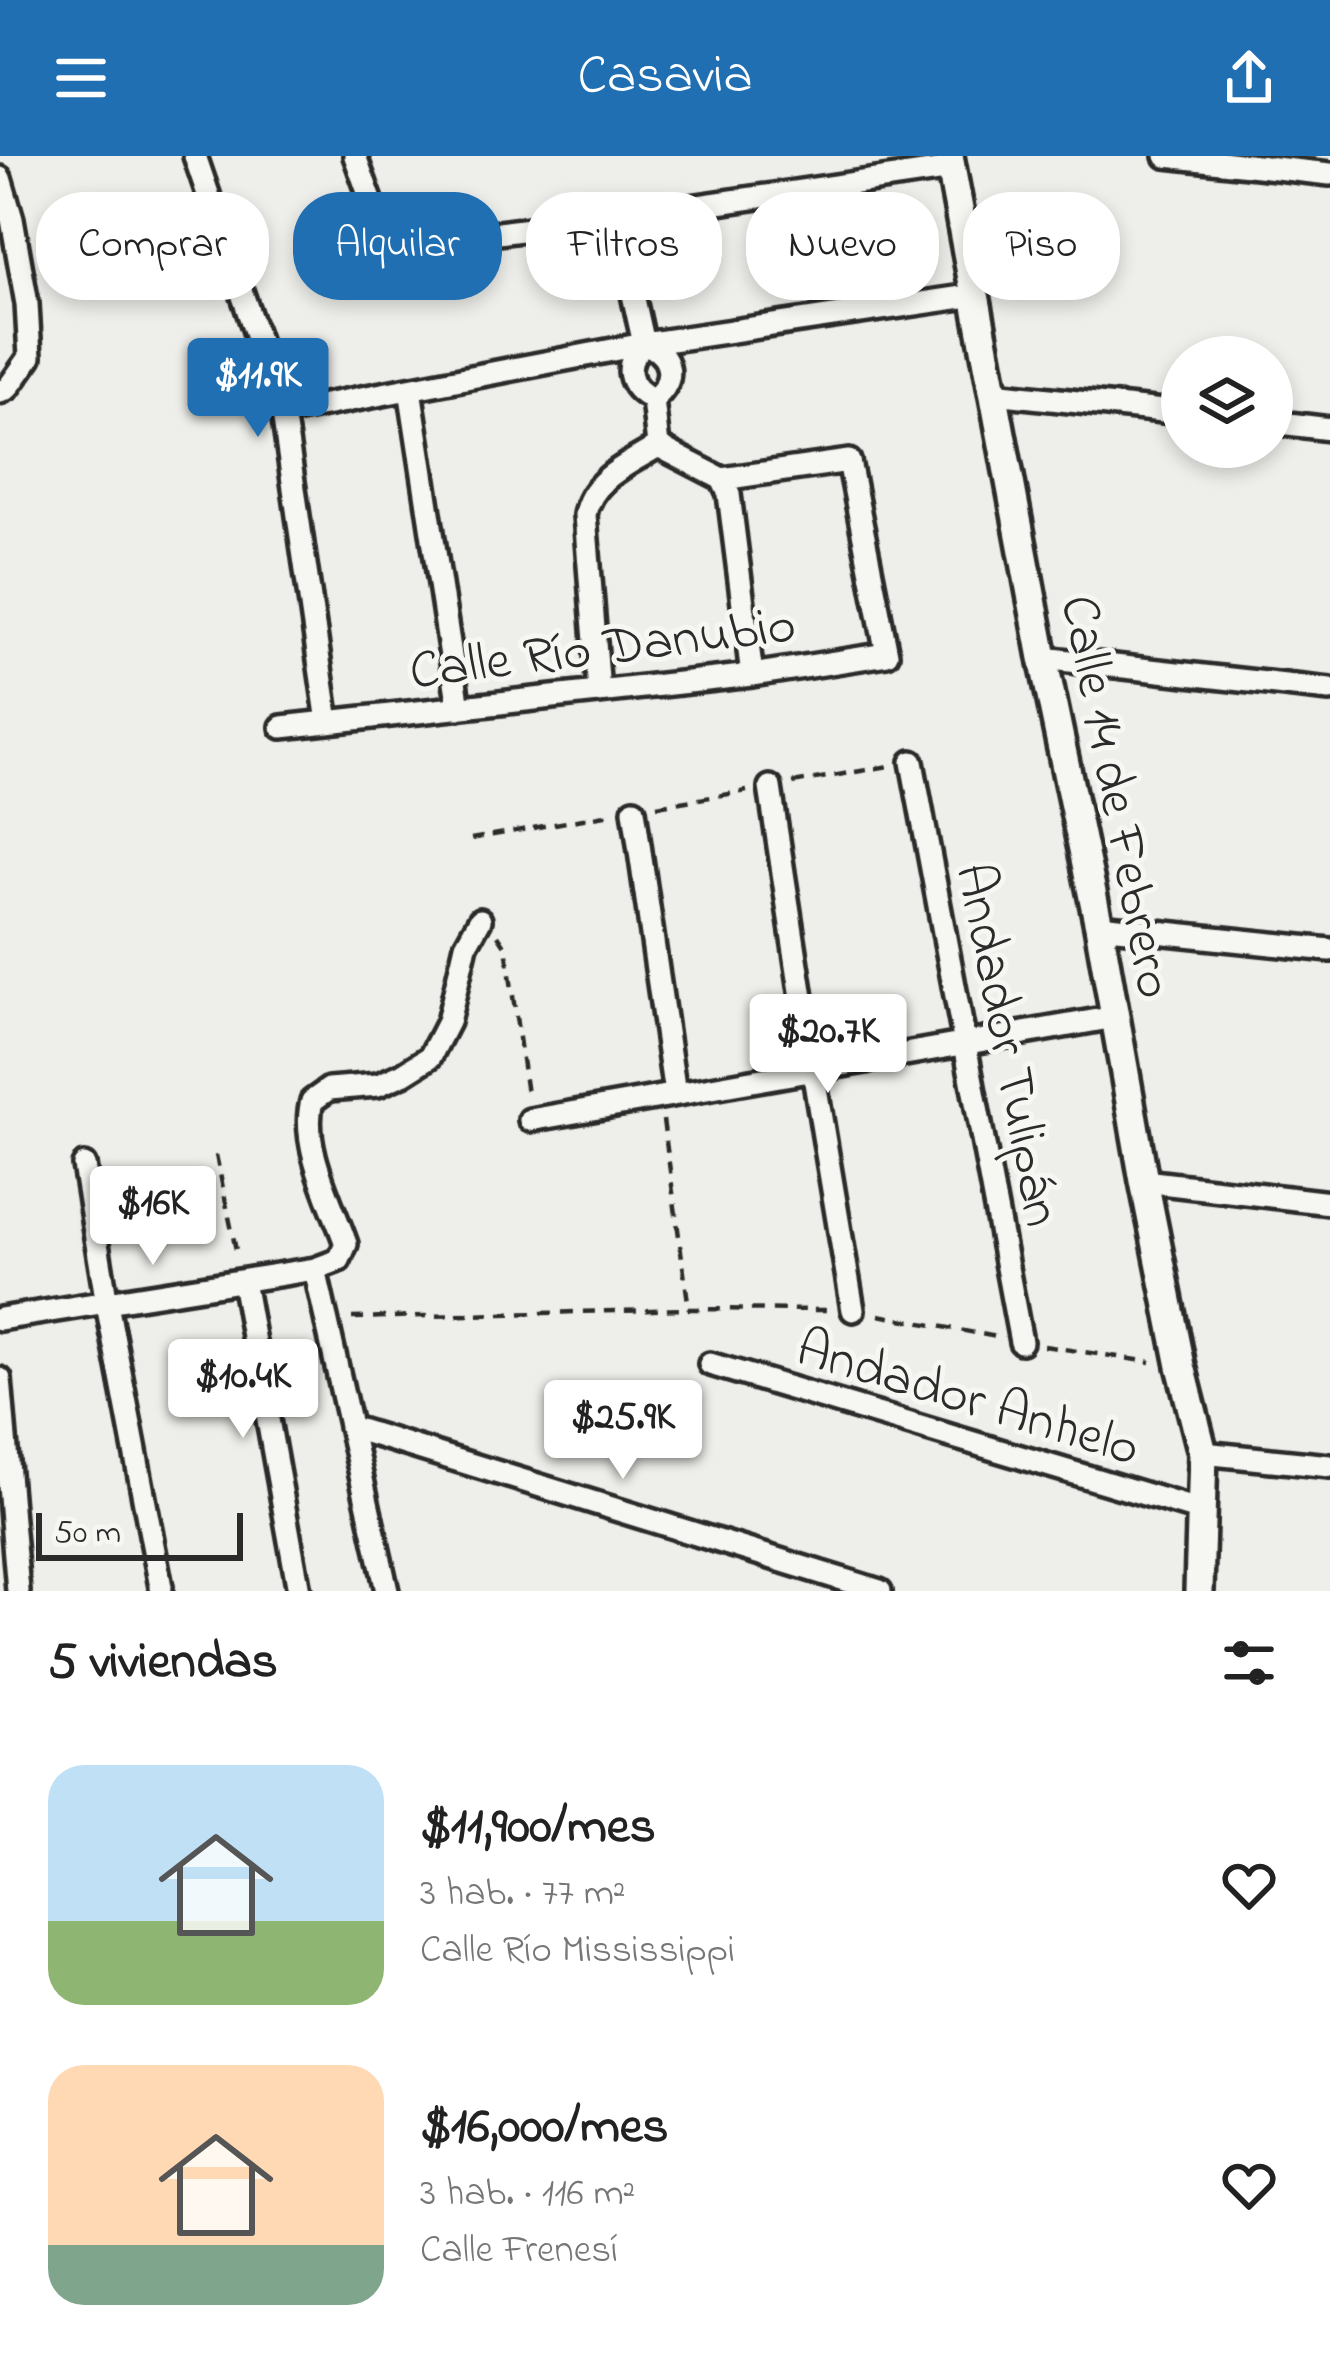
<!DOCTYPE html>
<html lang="es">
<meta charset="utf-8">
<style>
:root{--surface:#fff;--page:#f2f2f2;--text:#222;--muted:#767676;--accent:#1f6fb2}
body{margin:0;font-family:"Indie Flower",sans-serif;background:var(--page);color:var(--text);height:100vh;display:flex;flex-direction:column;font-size:45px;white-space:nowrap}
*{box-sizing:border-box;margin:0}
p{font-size:39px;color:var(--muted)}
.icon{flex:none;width:66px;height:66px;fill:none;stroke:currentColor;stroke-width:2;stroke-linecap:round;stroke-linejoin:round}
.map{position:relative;height:1435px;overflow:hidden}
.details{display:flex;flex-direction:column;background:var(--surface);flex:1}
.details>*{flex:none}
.banner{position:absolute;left:36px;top:36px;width:1260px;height:108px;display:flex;gap:24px}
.buttons{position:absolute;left:1161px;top:180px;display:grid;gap:24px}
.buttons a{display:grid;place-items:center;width:132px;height:132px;border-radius:50%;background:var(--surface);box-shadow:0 6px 18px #0003;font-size:60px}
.scale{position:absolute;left:36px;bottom:30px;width:207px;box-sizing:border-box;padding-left:12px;border:6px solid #2b2b2b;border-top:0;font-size:33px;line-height:42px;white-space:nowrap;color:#2b2b2b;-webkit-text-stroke:9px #f6f6f2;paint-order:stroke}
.price{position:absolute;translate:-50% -102px;padding:0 27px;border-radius:12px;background:#fff;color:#222;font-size:39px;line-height:78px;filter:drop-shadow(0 3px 6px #0008)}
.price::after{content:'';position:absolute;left:50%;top:72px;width:36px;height:27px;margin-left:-18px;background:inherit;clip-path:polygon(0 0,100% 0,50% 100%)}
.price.on{background:var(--accent);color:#fff}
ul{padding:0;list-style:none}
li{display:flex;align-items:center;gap:36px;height:300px;padding:0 48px}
li span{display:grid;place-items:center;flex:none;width:336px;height:240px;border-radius:36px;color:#555}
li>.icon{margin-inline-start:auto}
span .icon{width:144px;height:144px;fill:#fffc;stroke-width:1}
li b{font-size:51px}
h2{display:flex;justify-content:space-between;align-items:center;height:144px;padding:0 48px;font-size:51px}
.tag{padding:0 42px;border-radius:48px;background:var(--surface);box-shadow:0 6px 18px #0003;font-size:42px;line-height:108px}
.tag.on{background:var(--accent);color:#fff}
header{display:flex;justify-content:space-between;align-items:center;height:156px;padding:0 48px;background:var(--accent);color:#fff;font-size:54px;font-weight:600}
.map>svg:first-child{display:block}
</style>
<header><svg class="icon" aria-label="menu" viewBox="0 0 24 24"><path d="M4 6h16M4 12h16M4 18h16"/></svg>Casavia<svg class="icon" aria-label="share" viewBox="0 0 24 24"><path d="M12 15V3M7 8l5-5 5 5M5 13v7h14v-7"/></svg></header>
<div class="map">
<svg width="1330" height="1435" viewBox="0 0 1330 1435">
<rect width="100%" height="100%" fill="#eeeeea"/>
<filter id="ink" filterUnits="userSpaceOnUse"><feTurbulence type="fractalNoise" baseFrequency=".00833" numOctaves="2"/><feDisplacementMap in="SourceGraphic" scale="24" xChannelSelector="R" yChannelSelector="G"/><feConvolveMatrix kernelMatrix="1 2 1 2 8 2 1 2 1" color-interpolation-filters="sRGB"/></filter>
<g filter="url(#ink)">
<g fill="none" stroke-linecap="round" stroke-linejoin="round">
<g stroke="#2b2b2b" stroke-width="30">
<path id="minor" d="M195 0 283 257 328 566
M355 0 388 91 616 62 951 13
M1166 0 1330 18
M0 22 12 63 27 148 30 201 8 232 0 236
M616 62 644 188
M644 188C672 197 678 225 653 243
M644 188C622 207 627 232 653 243
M410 233 459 552
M994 237 1182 257
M653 243 658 290
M283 257 644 188 976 139
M1272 266 1330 273
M658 290 722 323 729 338 752 519
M1043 502 1330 534
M599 536 585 359C591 323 629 308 658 290
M282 571 752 519 887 498 849 305 722 323
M912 606 1021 1186
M770 631 813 914 853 1154
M634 654 675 938
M1099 770 1330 794
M530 964 1115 861
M84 1009 107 1148 161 1431
M1144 1025 1330 1047
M315 1113 387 1435
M243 1125 299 1435
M0 1163 315 1113 339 1104 346 1088C332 1047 300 988 312 945L329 933 378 929 403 918 430 901 448 866 466 789 480 764
M710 1208 1201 1355
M0 1223 18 1435
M350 1271 880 1435
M1203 1297 1330 1310"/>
</g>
<g stroke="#2b2b2b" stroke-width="36">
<path id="tertiary" d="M949 0 1043 502 1099 770 1144 1025 1181 1210 1203 1297 1199 1435"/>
</g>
<path stroke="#2b2b2b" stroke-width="4.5" stroke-dasharray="12 9" stroke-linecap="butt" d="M793 627 889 610
M657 650 747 635
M471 683 611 658
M498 779 506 791 527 938
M663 964 689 1153
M216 999 237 1099
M879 1159 997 1181
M352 1162 689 1153 826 1154
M1044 1190 1151 1206"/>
<use href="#minor" stroke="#f6f6f2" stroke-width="21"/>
<use href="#tertiary" stroke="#f6f6f2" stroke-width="27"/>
</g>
</g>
<g text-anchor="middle" stroke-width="10" stroke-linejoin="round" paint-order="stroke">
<g font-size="54" fill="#2b2b2b" stroke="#f6f6f2">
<text transform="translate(602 489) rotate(-7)" y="19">Calle Río Danubio</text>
<text transform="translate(1120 640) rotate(79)" y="19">Calle 14 de Febrero</text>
<text transform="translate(1011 888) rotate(79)" y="19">Andador Tulipán</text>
<text transform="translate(969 1239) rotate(17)" y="19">Andador Anhelo</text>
</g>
</g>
</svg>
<div class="buttons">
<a><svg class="icon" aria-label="layers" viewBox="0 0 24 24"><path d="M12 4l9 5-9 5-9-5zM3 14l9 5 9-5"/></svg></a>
</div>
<div class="scale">50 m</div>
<b class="price on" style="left:258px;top:284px">$11.9K</b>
<b class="price" style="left:828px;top:940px">$20.7K</b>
<b class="price" style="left:153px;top:1112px">$16K</b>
<b class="price" style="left:243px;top:1285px">$10.4K</b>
<b class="price" style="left:623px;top:1326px">$25.9K</b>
<div class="banner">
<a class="tag">Comprar</a>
<a class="tag on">Alquilar</a>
<a class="tag">Filtros</a>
<a class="tag">Nuevo</a>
<a class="tag">Piso</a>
</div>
</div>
<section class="details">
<h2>5 viviendas<svg class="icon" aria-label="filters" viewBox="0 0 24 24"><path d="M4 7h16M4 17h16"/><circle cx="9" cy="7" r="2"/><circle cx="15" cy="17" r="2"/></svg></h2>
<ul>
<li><span style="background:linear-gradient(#bfe0f5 65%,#8fb573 0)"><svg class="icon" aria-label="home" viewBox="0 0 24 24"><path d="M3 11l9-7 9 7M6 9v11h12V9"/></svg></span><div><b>$11,900/mes</b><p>3 hab. · 77 m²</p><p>Calle Río Mississippi</p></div><svg class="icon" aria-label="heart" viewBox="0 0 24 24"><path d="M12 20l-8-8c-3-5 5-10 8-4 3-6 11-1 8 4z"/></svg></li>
<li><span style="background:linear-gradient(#ffd9b3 75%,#7fa58c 0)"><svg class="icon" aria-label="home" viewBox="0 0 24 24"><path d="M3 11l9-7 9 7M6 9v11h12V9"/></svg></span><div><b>$16,000/mes</b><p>3 hab. · 116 m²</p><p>Calle Frenesí</p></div><svg class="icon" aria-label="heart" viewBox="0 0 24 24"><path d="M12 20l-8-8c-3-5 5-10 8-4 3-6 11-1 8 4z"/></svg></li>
</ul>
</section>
